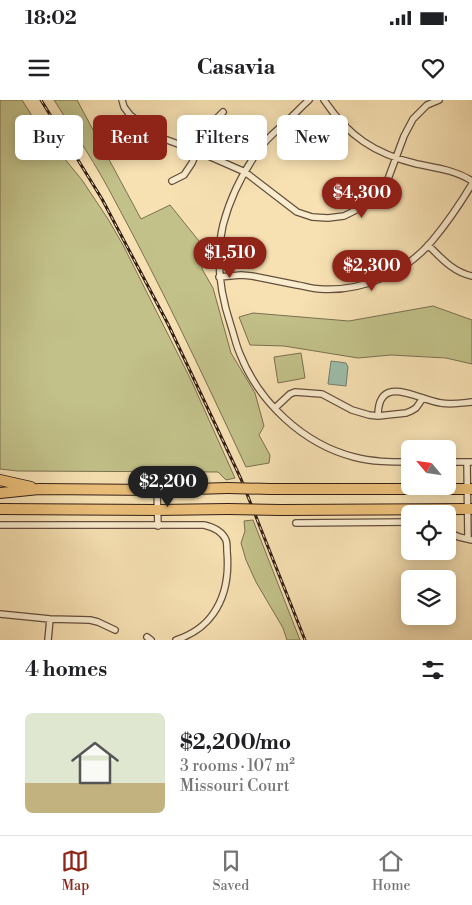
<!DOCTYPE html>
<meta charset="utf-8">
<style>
:root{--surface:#fff;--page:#f6f6f6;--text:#202124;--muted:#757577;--line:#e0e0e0;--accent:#8f2418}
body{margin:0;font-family:"Libre Bodoni",serif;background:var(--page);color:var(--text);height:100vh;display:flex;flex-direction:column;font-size:19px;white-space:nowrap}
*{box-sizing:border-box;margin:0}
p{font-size:16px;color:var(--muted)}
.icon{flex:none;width:28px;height:28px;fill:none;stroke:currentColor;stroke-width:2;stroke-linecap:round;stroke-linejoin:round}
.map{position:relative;height:540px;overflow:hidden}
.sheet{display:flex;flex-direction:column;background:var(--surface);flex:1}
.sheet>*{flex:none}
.hud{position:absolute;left:15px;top:15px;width:442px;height:45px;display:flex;gap:10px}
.needle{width:32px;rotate:299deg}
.tools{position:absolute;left:401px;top:340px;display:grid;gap:10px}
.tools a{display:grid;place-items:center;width:55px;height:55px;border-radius:8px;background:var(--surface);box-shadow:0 2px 12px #0003;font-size:25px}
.price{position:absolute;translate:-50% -42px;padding:0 11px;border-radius:18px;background:var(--accent);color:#fff;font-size:16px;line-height:32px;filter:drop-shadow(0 1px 2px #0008)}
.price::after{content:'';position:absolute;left:50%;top:30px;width:15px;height:11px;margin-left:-8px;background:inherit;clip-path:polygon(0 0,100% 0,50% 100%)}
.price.on{background:#222;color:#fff}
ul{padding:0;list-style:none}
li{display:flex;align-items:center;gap:15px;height:125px;padding:0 25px}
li+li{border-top:1px solid var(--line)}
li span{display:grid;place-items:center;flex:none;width:140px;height:100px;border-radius:8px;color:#555}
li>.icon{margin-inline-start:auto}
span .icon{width:60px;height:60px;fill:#fffc;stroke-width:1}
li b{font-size:21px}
h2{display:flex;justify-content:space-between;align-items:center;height:60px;padding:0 25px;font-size:21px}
.chip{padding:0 18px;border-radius:8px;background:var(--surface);box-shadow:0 2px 12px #0003;font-size:18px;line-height:45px}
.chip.on{background:var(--accent);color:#fff}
.status{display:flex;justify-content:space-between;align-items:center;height:35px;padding:0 25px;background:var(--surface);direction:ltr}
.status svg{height:14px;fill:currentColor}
header{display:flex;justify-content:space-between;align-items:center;height:65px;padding:0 25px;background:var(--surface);font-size:22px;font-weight:700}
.tabs{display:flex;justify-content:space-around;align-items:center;height:70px;border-top:1px solid var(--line);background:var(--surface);font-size:14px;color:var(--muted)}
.tabs a{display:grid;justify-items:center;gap:2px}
.tabs .on{color:var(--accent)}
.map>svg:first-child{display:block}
</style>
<div class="status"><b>18:02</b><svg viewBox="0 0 49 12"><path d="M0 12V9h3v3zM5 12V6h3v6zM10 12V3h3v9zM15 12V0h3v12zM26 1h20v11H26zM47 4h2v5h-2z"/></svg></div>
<header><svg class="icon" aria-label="menu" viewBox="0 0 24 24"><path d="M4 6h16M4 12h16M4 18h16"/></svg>Casavia<svg class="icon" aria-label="heart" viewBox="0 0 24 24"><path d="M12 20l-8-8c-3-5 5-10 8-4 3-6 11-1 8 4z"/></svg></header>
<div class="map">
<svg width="472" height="540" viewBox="0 0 472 540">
<rect width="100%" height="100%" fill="#f7e1b3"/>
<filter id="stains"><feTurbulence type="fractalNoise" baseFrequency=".004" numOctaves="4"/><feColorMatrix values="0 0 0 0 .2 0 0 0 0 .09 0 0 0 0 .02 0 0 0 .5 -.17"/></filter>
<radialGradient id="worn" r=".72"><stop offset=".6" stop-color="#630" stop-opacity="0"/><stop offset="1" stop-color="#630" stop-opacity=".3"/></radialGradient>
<path fill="#c2c189" stroke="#7a7050" d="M0 0H22L41 30 82 80 108 119 123 145 192 282 235 378 226 380 218 372 17 371 0 369Z
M54 0H77L141 119 170 105 203 146 202 169 213 188 231 253 255 293 264 326 259 335 270 355 269 363 246 367C204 277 162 188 115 101 97 66 75 33 54 0Z
M433 206 472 220V264L446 258 391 255 358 258 284 246 250 245 239 217 253 213 349 221Z
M301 253 305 278 278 283 274 257Z
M253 420 300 540H287L283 528 256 482 246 460 241 443 245 431 244 421Z"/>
<path fill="#9dbeac" stroke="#737e70" d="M331 261 346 263 348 267 346 286 328 284Z"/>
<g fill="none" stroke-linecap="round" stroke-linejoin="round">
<g stroke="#644f3d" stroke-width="8">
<path id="street" d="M122 0 124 7 130 15 159 37 197 51 245 72 297 112 312 117 328 118 344 116 358 109 377 94 384 86 388 79 404 36 413 19 427 5 439 0
M309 0C302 6 295 14 287 21 279 29 268 37 261 47 244 70 230 98 223 125 215 159 220 193 231 226 234 235 236 245 240 254 259 302 303 344 354 357 372 362 391 362 410 362
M324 0C348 36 375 54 417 64 436 68 455 70 472 81
M330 40 345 25
M172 81 184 75 192 63 200 44 217 18 223 12
M428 145C441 158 453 172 472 176
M219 177 241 175 252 176C267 179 282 182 297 185 304 186 312 189 320 189 362 192 405 173 432 141 447 123 460 104 472 84
M275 308 290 294 295 292 322 294 352 310 369 315 378 316 406 313 411 311 416 308 423 298
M378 316C378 272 418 300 441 303 451 305 462 303 472 302
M448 362H472
M467 362 468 439
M157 390 158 426
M296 423 410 422
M0 425H204C213 427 222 431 226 440 227 443 227 448 227 451 229 473 226 496 213 514 204 527 191 535 176 540
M448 432 459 437 472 440
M0 514 50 519 90 520 98 522 115 530
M147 537 151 540
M48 540 50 519"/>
</g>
<g stroke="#331e16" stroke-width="12">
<path id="highway" d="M0 380 31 387
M270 389H472
M0 393 39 389 157 390 228 388
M0 409 157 410 228 409
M280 410 472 409"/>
</g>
<use href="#street" stroke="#faecce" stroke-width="5.5"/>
<use href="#highway" stroke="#ecc07a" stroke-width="10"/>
<g stroke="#331e16" stroke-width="3">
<path id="rail" d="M41 0 102 99 168 224 241 379 305 540"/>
</g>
<use href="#rail" stroke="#faecce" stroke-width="1" stroke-dasharray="4" stroke-linecap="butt"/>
<g stroke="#331e16" stroke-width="12" stroke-linecap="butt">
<path id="highway-bridge" d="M228 388 270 389
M228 409 280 410"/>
</g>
<use href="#highway-bridge" stroke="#ecc07a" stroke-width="10"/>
</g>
<rect width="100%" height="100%" filter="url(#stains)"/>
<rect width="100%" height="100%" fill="url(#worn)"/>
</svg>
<div class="tools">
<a><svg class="needle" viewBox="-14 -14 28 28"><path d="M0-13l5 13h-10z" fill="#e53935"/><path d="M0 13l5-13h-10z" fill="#757577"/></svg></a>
<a><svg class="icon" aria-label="locate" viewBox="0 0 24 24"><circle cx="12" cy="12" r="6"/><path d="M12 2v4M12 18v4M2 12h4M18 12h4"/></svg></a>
<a><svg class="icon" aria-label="layers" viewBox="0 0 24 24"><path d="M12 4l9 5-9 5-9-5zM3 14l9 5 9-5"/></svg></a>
</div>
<b class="price" style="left:362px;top:119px">$4,300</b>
<b class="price" style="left:230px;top:179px">$1,510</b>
<b class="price" style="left:372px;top:192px">$2,300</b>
<b class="price on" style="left:168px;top:408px">$2,200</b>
<div class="hud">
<a class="chip">Buy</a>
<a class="chip on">Rent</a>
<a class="chip">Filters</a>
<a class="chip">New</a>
</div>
</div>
<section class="sheet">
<h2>4 homes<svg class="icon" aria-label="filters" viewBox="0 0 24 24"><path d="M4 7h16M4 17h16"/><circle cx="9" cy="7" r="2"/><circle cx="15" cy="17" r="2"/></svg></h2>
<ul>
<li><span style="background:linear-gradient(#dfe7d0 70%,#c2b280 0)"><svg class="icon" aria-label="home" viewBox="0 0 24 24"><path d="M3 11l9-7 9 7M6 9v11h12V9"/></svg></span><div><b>$2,200/mo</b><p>3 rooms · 107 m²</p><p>Missouri Court</p></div></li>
</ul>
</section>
<nav class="tabs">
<a class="on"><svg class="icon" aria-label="map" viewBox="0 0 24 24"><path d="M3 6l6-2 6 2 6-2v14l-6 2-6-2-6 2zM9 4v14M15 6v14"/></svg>Map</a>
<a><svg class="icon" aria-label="saved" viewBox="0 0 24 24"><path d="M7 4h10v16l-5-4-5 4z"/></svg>Saved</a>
<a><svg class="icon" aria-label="home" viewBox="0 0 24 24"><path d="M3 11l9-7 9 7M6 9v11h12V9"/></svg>Home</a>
</nav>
